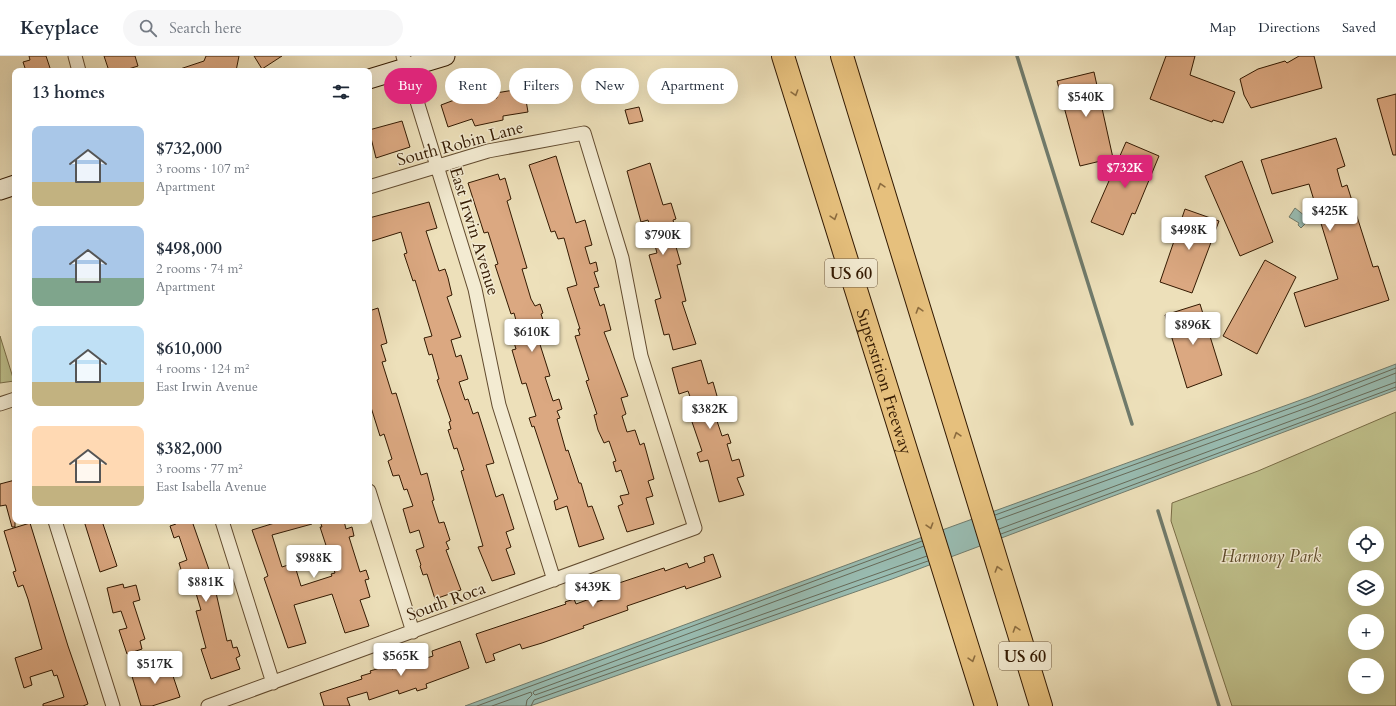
<!DOCTYPE html>
<meta charset="utf-8">
<style>
:root{--surface:#fff;--page:#f6f6f7;--text:#1f2937;--muted:#747a83;--line:#e0e1e3;--accent:#db2777}
body{margin:0;font-family:Cardo,serif;background:var(--page);color:var(--text);height:100vh;display:flex;flex-direction:column;font-size:15px;white-space:nowrap}
*{box-sizing:border-box;margin:0}
p{font-size:13px;color:var(--muted)}
.icon{flex:none;width:22px;height:22px;fill:none;stroke:currentColor;stroke-width:2;stroke-linecap:round;stroke-linejoin:round}
.map{position:relative;flex:1;overflow:hidden}
.panel{position:absolute;left:12px;top:12px;width:360px;height:456px;display:flex;flex-direction:column;background:var(--surface);border-radius:8px;box-shadow:0 4px 16px #0002}
.panel>*{flex:none}
.banner{position:absolute;left:384px;top:12px;width:380px;height:36px;display:flex;gap:8px}
.fabs{position:absolute;left:1348px;top:470px;display:grid;gap:8px}
.fabs a{display:grid;place-items:center;width:36px;height:36px;border-radius:50%;background:var(--surface);box-shadow:0 4px 16px #0002;font-size:20px}
.price{position:absolute;translate:-50% -34px;padding:0 9px;border-radius:4px;background:#fff;color:#222;font-size:13px;line-height:26px;filter:drop-shadow(0 1px 2px #0008)}
.price::after{content:'';position:absolute;left:50%;top:24px;width:12px;height:9px;margin-left:-6px;background:inherit;clip-path:polygon(0 0,100% 0,50% 100%)}
.price.current{background:var(--accent);color:#fff}
ul{padding:0;list-style:none}
li{display:flex;align-items:center;gap:12px;height:100px;padding:0 20px}
li span{display:grid;place-items:center;flex:none;width:112px;height:80px;border-radius:8px;color:#555}
li>.icon{margin-inline-start:auto}
span .icon{width:48px;height:48px;fill:#fffc;stroke-width:1}
li b{font-size:17px}
h2{display:flex;justify-content:space-between;align-items:center;height:48px;padding:0 20px;font-size:17px}
.tag{padding:0 14px;border-radius:18px;background:var(--surface);box-shadow:0 4px 16px #0002;font-size:14px;line-height:36px}
.tag.current{background:var(--accent);color:#fff}
header{display:flex;align-items:center;gap:24px;box-sizing:border-box;height:56px;padding:0 20px;background:var(--surface);border-bottom:1px solid var(--line)}
header strong{font-size:19px}
nav{display:flex;gap:22px;margin-inline-start:auto;font-size:14px}
.search{width:280px;height:36px;background:var(--page);display:flex;align-items:center;gap:10px;box-sizing:border-box;padding:0 14px;border-radius:22px;color:var(--muted);font-size:15px}
.map>svg:first-child{display:block}
</style>
<header>
<strong>Keyplace</strong>
<div class="search"><svg class="icon" aria-label="search" viewBox="0 0 24 24"><circle cx="10" cy="10" r="6"/><path d="M15 15l6 6"/></svg>Search here</div>
<nav><a>Map</a><a>Directions</a><a>Saved</a></nav>
</header>
<div class="map">
<svg width="1396" height="650" viewBox="0 0 1396 650">
<rect width="100%" height="100%" fill="#ede0ba"/>
<filter id="stains"><feTurbulence type="fractalNoise" baseFrequency=".005" numOctaves="4"/><feColorMatrix values="0 0 0 0 .2 0 0 0 0 .09 0 0 0 0 .02 0 0 0 .5 -.17"/></filter>
<radialGradient id="worn" r=".72"><stop offset=".6" stop-color="#630" stop-opacity="0"/><stop offset="1" stop-color="#630" stop-opacity=".3"/></radialGradient>
<path fill="#bfc08b" stroke="#796c46" fill-rule="evenodd" d="M0 280 14 325 0 327Z
M1396 356V650H1232L1171 465 1172 447 1258 415ZM1355 477H1377V499H1355ZM1355 521H1377V543H1355ZM1355 565H1377V587H1355ZM1355 609H1377V631H1355Z"/>
<path fill="#99bdb3" stroke="#707b6c" d="M1295 152 1305 160 1306 167 1301 172 1298 169 1299 167 1289 161Z
M1396 308V334L892 523 530 650H465L887 494 1309 341Z"/>
<g fill="none" stroke-linecap="round" stroke-linejoin="round">
<path stroke="#666b5a" stroke-width="1" d="M995 459 1310 345 1396 312
M997 464 1312 350 1396 317
M999 473 1396 326
M1001 478 1396 331
M924 490 534 635 533 637 535 639 927 500
M477 650 922 485
M492 650 531 636 532 639 527 644 526 650
M531 650 534 644 928 505"/>
<path stroke="#707b6c" stroke-width="3.5" d="M1017 0 1132 368
M1158 455 1219 650"/>
</g>
<path fill="#dba881" stroke="#331901" d="M29 0H46L51 15H26L23 6 30 4Z
M104 0H135L138 10 122 15H109Z
M206 0H239L236 15H180V13L204 5Z
M254 0H282L262 13Z
M1166 0H1195L1190 19 1235 36 1223 67 1213 64 1212 66 1150 43Z
M1299 0H1314L1322 32 1251 52 1244 39 1240 23 1258 13 1285 5 1287 7Z
M1094 16 1113 102 1080 110 1057 25Z
M523 27 528 56 503 60V64L475 70 472 63 448 71 441 49 457 43 456 39 466 36 467 40 474 38 477 45 497 42 496 37 514 34 513 28Z
M1396 38V99H1393L1377 43Z
M639 51 643 65 629 68 625 54Z
M402 65 410 91 376 102 369 74Z
M1336 82 1345 110 1337 113 1342 131 1347 129 1373 211 1378 210 1389 244 1305 271 1294 237 1338 223 1309 128 1272 138 1261 104Z
M1126 86 1159 100 1135 158 1132 157 1123 179 1091 166Z
M556 100 576 167 585 164 592 189 585 191 590 208 596 206 598 215 594 216 599 231 594 232 600 250 604 248 611 274 604 276 628 340 621 342 626 358 622 360 627 376 635 374 640 389 644 387 654 423 648 425 653 440 646 442 654 468 627 476 618 450 623 448 620 440 629 438 621 414 616 416 613 406 616 405 609 385 604 387 598 374 594 359 597 358 586 325 589 324 575 280 580 279 578 273H580L567 232 577 229 564 182 558 183 555 175 551 176 529 109Z
M1242 105 1273 186 1240 200 1205 120Z
M650 107 663 149 671 147 676 163 673 164 678 183 674 184 681 208 677 209 686 245 682 246 696 288 673 294 669 278 664 279 655 244 661 242 649 199 657 197 648 164 641 166 627 115Z
M498 118 500 124 505 122 511 143 507 145 527 212 522 213 531 243 535 250 540 248 543 257 541 258 544 267 540 268 543 277 537 279 550 320 545 321 553 345 559 343 562 353 557 355 560 362 557 363 566 395 568 394 579 427H581L588 451 592 450 604 483 579 491 567 450 556 454 554 445 558 443 534 370 532 371 529 362 536 360 526 327 522 328 512 294 516 293 511 277 519 275 514 257 511 258 495 209 498 208 488 176 484 177 468 127Z
M429 146 437 172 426 175 439 215 445 213 448 222 452 239 447 241 461 281 451 284 456 301 461 299 468 323 459 326 465 344 468 343 473 358 478 356 494 407 486 409 496 441 503 438 514 473 506 476 511 491 506 493 515 518 492 525 478 491 483 490 461 415 464 414 457 392 454 393 448 374 451 373 449 366 451 365 437 324 439 323 432 298 429 299 424 282 432 280 415 224 413 225 404 198 407 197 401 176 369 186V162Z
M1185 153 1219 165 1192 237 1160 226Z
M1265 204 1296 221 1257 298 1223 280Z
M1200 248 1222 319 1187 332 1165 259Z
M378 252 387 287 381 289 386 305 382 306 392 338 396 337 421 419 427 417 434 444 432 445 439 467 444 466 450 484 446 486 449 493 446 494 461 534 435 543 427 518 423 519 420 510 421 509 416 494 424 491 419 474 410 477 403 453 413 450 407 433 404 434 399 419 393 420 388 405 392 403 384 378 380 380 369 345V255Z
M701 304 708 328 713 326 721 354 714 356 722 380 728 378 731 387 727 388 732 405 739 403 744 420 737 422 744 439 719 446 708 404 700 406 697 397 702 395 691 363 688 364 685 354 694 352 688 335 679 338 672 312Z
M15 424V471H12L6 449 0 450V428Z
M84 465H102L117 510 100 516Z
M175 465H192L214 528 227 585 231 584 233 592 237 591 240 600 236 602 240 613 211 623 201 593 206 592 196 555 201 554 195 534 188 537 179 507 187 504 179 480 174 482 170 470 176 468Z
M281 465H312V468L272 479 282 511 294 507 301 530 332 520 331 518 335 517 320 471H322L320 465H344L346 473 352 471 354 480 349 481 360 516 366 514 369 523 365 524 370 541 360 544 369 570 345 577 332 538 294 549 306 587 288 592 264 522 268 520 252 474Z
M30 467 68 590 88 648 83 650H43V648L64 641 57 619 54 620 52 614 30 621 32 629 24 632 15 602 42 593 28 543 23 529 18 531 13 516 16 515 4 475Z
M713 498 721 521 686 533 685 530 627 550 628 554 583 570 584 572 542 587 522 593 520 588 493 598 495 604 486 607 476 578 566 548 565 546 574 543 576 548 595 541 597 546 613 540 610 530 664 512 665 515 687 507 689 512 705 506 704 501Z
M123 528 124 532 136 529 140 544 133 546 145 583 140 585 142 593 127 598 119 574 127 572 121 555 113 557 107 532Z
M460 585 469 612 426 628 427 632 417 635 416 632 399 638 398 634 369 644 367 636 347 642 350 650H324L320 637 362 623 361 620 371 617 370 615 390 609 392 613 433 600 432 595Z
M168 605 180 641 152 650H141L131 617Z"/>
<g fill="none" stroke-linecap="round" stroke-linejoin="round">
<g stroke="#624b2f" stroke-width="15">
<path id="minor" d="M75 0 79 15
M403 0 475 233 499 349 554 524
M0 348 15 343
M369 435 413 576
M55 465 113 650
M222 465 273 627
M208 650 695 472 641 300 622 202 584 77 488 95 369 131"/>
</g>
<g stroke="#331901" stroke-width="21">
<path id="secondary" d="M369 23 445 0
M0 134 15 129"/>
</g>
<g stroke="#331901" stroke-width="24">
<g id="motorway">
<path id="s1" d="M783 0 986 650"/>
<path d="M842 0 1041 650"/>
</g>
</g>
<use href="#minor" stroke="#f3ebd2" stroke-width="13"/>
<use href="#secondary" stroke="#f3ebd2" stroke-width="19"/>
<use href="#motorway" stroke="#e6c07d" stroke-width="22"/>
</g>
<defs><path id="oneway-chevron" d="M-2-3.5L2.5 0L-2 3.5" fill="none" stroke-width="1.6" stroke-linecap="round" stroke-linejoin="round"/></defs>
<g stroke="#8c6c3f">
<use href="#oneway-chevron" transform="translate(795 37) rotate(73)"/>
<use href="#oneway-chevron" transform="translate(881 130) rotate(-107)"/>
<use href="#oneway-chevron" transform="translate(834 161) rotate(73)"/>
<use href="#oneway-chevron" transform="translate(919 254) rotate(-107)"/>
<use href="#oneway-chevron" transform="translate(957 379) rotate(-107)"/>
<use href="#oneway-chevron" transform="translate(930 470) rotate(73)"/>
<use href="#oneway-chevron" transform="translate(998 513) rotate(-107)"/>
<use href="#oneway-chevron" transform="translate(1016 573) rotate(-108)"/>
<use href="#oneway-chevron" transform="translate(972 603) rotate(73)"/>
</g>
<g text-anchor="middle" stroke-width="3" stroke-linejoin="round" paint-order="stroke">
<g fill="#f3ebd2" stroke="#6d5840" stroke-width="1">
<rect x="825" y="203" width="52" height="28" rx="3"/>
<rect x="999" y="586" width="52" height="28" rx="3"/>
</g>
<g font-size="16" font-weight="bold" fill="#331901">
<text x="851" y="223">US 60</text>
<text x="1025" y="606">US 60</text>
</g>
<g font-size="17" fill="#331901" stroke="#f3ebd2">
<text transform="translate(460 87) rotate(-15)" y="6">South Robin Lane</text>
<text transform="translate(475 175) rotate(73)" y="6">East Irwin Avenue</text>
<text dy="6" stroke="none"><textPath href="#s1" startOffset="341">Superstition Freeway</textPath></text>
<text transform="translate(446 545) rotate(-20)" y="6">South Roca</text>
</g>
<g font-size="17" font-style="italic" fill="#5d4b2a" stroke="#f3ebd2">
<text x="1271" y="506">Harmony Park</text>
</g>
</g>
<rect width="100%" height="100%" filter="url(#stains)"/>
<rect width="100%" height="100%" fill="url(#worn)"/>
</svg>
<div class="fabs">
<a><svg class="icon" aria-label="locate" viewBox="0 0 24 24"><circle cx="12" cy="12" r="6"/><path d="M12 2v4M12 18v4M2 12h4M18 12h4"/></svg></a>
<a><svg class="icon" aria-label="layers" viewBox="0 0 24 24"><path d="M12 4l9 5-9 5-9-5zM3 14l9 5 9-5"/></svg></a>
<a>+</a>
<a>−</a>
</div>
<b class="price" style="left:1086px;top:62px">$540K</b>
<b class="price current" style="left:1125px;top:133px">$732K</b>
<b class="price" style="left:1330px;top:176px">$425K</b>
<b class="price" style="left:1189px;top:195px">$498K</b>
<b class="price" style="left:663px;top:200px">$790K</b>
<b class="price" style="left:1193px;top:290px">$896K</b>
<b class="price" style="left:532px;top:297px">$610K</b>
<b class="price" style="left:710px;top:374px">$382K</b>
<b class="price" style="left:314px;top:523px">$988K</b>
<b class="price" style="left:206px;top:547px">$881K</b>
<b class="price" style="left:593px;top:552px">$439K</b>
<b class="price" style="left:401px;top:621px">$565K</b>
<b class="price" style="left:155px;top:629px">$517K</b>
<div class="banner">
<a class="tag current">Buy</a>
<a class="tag">Rent</a>
<a class="tag">Filters</a>
<a class="tag">New</a>
<a class="tag">Apartment</a>
</div>
<section class="panel">
<h2>13 homes<svg class="icon" aria-label="filters" viewBox="0 0 24 24"><path d="M4 7h16M4 17h16"/><circle cx="9" cy="7" r="2"/><circle cx="15" cy="17" r="2"/></svg></h2>
<ul>
<li><span style="background:linear-gradient(#a9c7e8 70%,#c2b280 0)"><svg class="icon" aria-label="home" viewBox="0 0 24 24"><path d="M3 11l9-7 9 7M6 9v11h12V9"/></svg></span><div><b>$732,000</b><p>3 rooms · 107 m²</p><p>Apartment</p></div></li>
<li><span style="background:linear-gradient(#a9c7e8 65%,#7fa58c 0)"><svg class="icon" aria-label="home" viewBox="0 0 24 24"><path d="M3 11l9-7 9 7M6 9v11h12V9"/></svg></span><div><b>$498,000</b><p>2 rooms · 74 m²</p><p>Apartment</p></div></li>
<li><span style="background:linear-gradient(#bfe0f5 70%,#c2b280 0)"><svg class="icon" aria-label="home" viewBox="0 0 24 24"><path d="M3 11l9-7 9 7M6 9v11h12V9"/></svg></span><div><b>$610,000</b><p>4 rooms · 124 m²</p><p>East Irwin Avenue</p></div></li>
<li><span style="background:linear-gradient(#ffd9b3 75%,#c2b280 0)"><svg class="icon" aria-label="home" viewBox="0 0 24 24"><path d="M3 11l9-7 9 7M6 9v11h12V9"/></svg></span><div><b>$382,000</b><p>3 rooms · 77 m²</p><p>East Isabella Avenue</p></div></li>
</ul>
</section>
</div>
